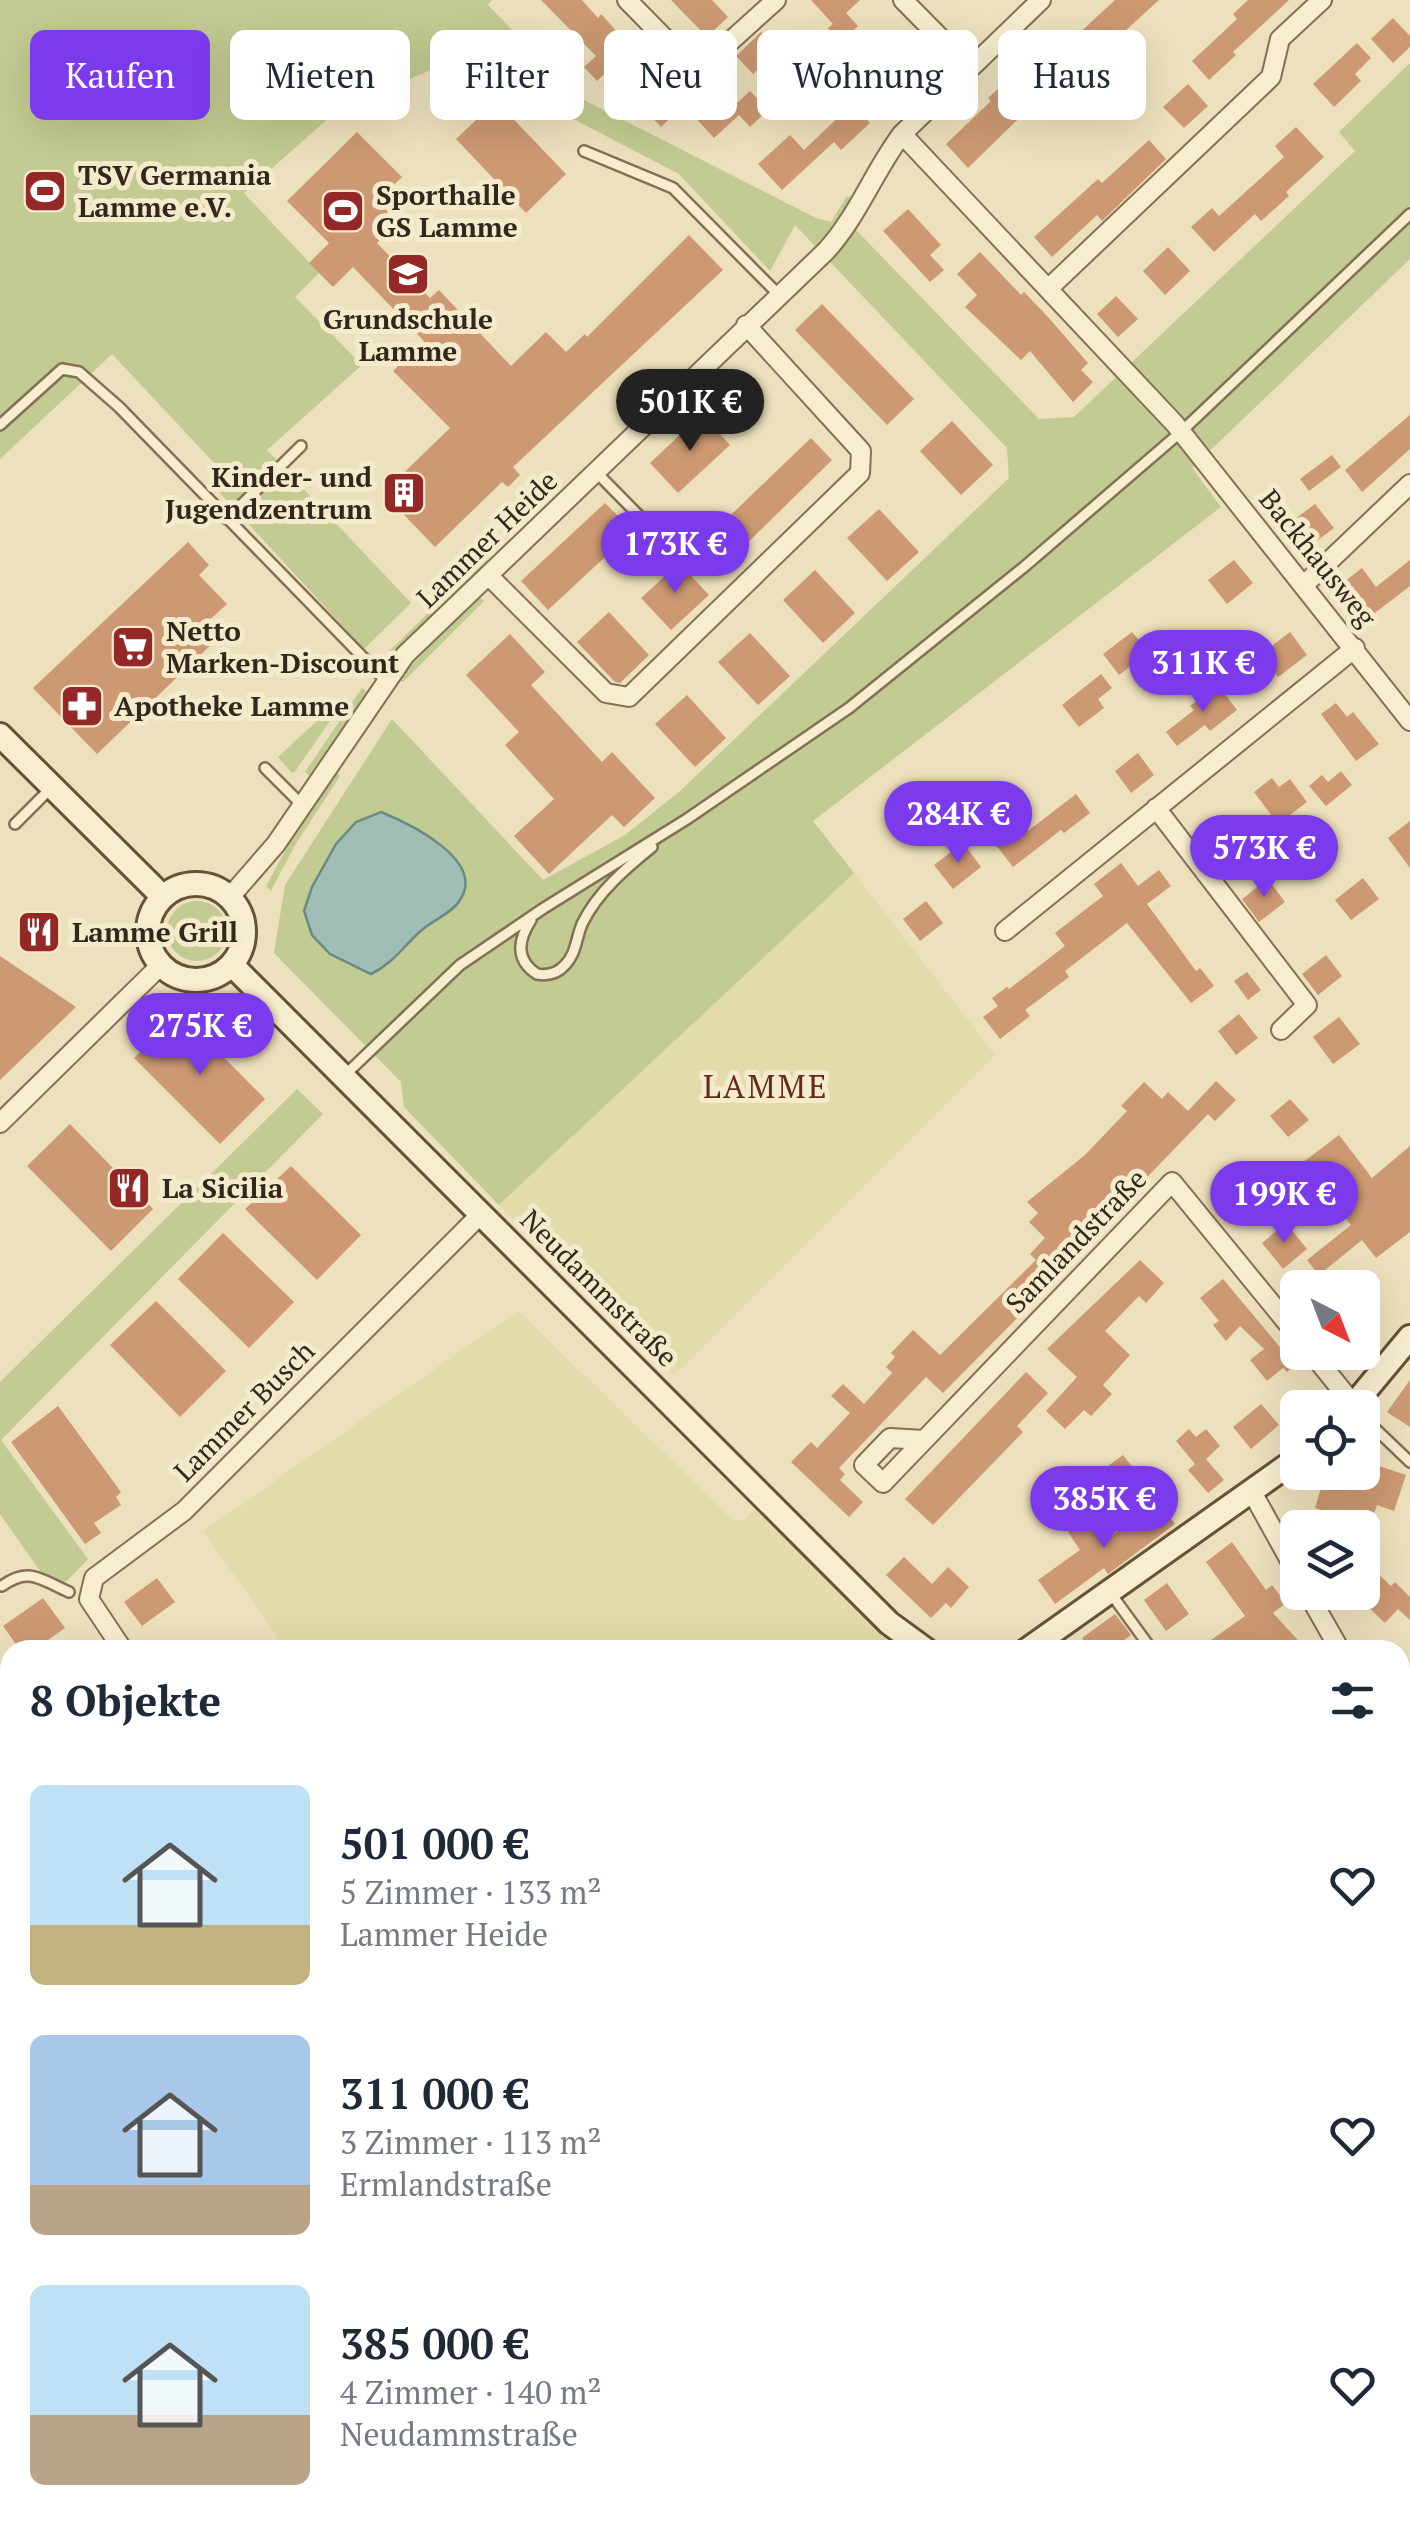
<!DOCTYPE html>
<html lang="de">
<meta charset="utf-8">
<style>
:root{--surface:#fff;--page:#f2f2f3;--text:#1f2937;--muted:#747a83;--accent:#7c3aed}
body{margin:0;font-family:"PT Serif",serif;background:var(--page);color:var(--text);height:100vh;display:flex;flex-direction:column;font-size:38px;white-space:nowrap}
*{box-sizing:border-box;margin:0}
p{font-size:32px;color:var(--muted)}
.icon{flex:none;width:55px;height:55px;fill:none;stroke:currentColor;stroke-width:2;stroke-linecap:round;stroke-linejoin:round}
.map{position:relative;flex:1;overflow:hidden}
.sheet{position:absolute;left:0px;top:1640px;width:1410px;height:892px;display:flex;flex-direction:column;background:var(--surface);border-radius:30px 30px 0 0;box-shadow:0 10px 40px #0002}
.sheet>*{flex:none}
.guide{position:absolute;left:30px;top:30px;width:1350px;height:90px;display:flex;gap:20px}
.needle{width:65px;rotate:138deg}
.tools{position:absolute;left:1280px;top:1270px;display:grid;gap:20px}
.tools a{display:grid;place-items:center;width:100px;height:100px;border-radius:15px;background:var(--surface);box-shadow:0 10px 40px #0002;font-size:50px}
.price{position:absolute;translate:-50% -85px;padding:0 22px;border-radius:35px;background:var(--accent);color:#fff;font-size:32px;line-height:65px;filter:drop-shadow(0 2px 5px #0008)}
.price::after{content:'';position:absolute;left:50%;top:60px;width:30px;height:22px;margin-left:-15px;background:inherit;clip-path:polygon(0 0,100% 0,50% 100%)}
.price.on{background:#222;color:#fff}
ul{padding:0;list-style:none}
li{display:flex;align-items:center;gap:30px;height:250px;padding:0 30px}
li span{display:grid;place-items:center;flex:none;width:280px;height:200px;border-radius:15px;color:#555}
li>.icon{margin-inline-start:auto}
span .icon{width:120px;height:120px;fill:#fffc;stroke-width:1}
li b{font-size:42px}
h2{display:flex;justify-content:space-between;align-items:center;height:120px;padding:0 30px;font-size:42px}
.pill{padding:0 35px;border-radius:15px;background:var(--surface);box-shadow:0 10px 40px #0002;font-size:35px;line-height:90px}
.pill.on{background:var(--accent);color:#fff}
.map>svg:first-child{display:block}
</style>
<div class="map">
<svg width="1410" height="2532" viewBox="0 0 1410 2532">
<rect width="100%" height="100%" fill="#ede0bc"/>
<path fill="#e3dbaa" d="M854 873 995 1055 674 1375 499 1205Z
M518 1311 733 1520H744L755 1509 899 1650H287L203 1531Z
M1400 2041 1410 2054V2437L1400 2446Z
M10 2382V2522L1308 2523 1297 2532H0V2389Z"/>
<path fill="#c2cb91" d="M0 0H492L488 5 576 96 816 218 831 222 847 196 852 198 838 224 856 230 1039 419 1074 417 1355 151 1339 132 1410 63V259L1192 468 1221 507 813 821 854 873 499 1205 404 1107 401 1082 274 953 285 885 392 719 543 880 625 835 679 792 1009 478 1007 448 795 225 770 271 679 174 458 59 341 107 244 193 319 273 295 297 362 365 267 450 411 603 364 649 219 492 231 481 112 354 0 459Z
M486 557 489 562 386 663 381 659Z
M479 596 484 601 403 682 398 679Z
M362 688 367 692 310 776 305 772Z
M333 706 337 711 294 773 291 772 278 757Z
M335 772 340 776 294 847 271 891 266 886 296 831Z
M167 931a30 30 0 1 1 60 0a30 30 0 1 1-60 0Z
M297 1089 323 1114 1 1440 88 1559 65 1583 40 1571 0 1514V1382Z
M1410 2440V2532H1303L1314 2523 1400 2522V2449Z"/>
<path fill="#a0beb6" stroke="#688b83" stroke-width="2.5" d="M381 812C408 823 487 860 460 900 453 912 434 920 423 929 404 945 394 963 371 974L330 954 312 935 304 911 312 887 336 844 356 822Z"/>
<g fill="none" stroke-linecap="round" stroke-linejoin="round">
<path stroke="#688b83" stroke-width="6" d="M1400 2425 1410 2417
M1272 2532 1283 2522"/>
</g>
<path fill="#cc9972" d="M541 0H582L598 18 601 14 621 36 608 48 619 60 597 81 584 67 596 56Z
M671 0H712L728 17 707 37Z
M811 0H860L846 13 858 26 840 42 828 28 833 24Z
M1115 0H1159L1114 41 1136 64 1117 82 1088 51 968 168 946 144 991 101 988 98 1052 40 1061 50Z
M1248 0H1289L1233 52 1236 55 1209 80 1192 61 1237 19 1233 14Z
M1393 18 1410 36V47L1393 63 1371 39Z
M761 32 779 50 753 74 736 56Z
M897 39 917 60 876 98 856 77Z
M1357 43 1371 58 1355 74 1361 81 1334 107 1313 84Z
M654 61 677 85 668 94 681 108 661 127 649 114 658 106 634 81Z
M1188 84 1208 106 1184 128 1163 107Z
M721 87 737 103 750 91 768 110 750 127 739 115 714 138 692 114Z
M496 101 566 174 526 213 456 139Z
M852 104 870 123 841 150 834 142 782 190 758 164 790 135 804 150Z
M1296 127 1324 157 1286 192 1289 196 1261 221 1255 214 1214 252 1191 227 1212 208 1219 216 1284 157 1275 146Z
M357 132 402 177 378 200 399 221 377 243 430 298 439 290 511 366 546 332 566 352 585 334 587 337 689 235 723 270 513 467 520 475 508 487 502 482 435 547 383 493 450 428 393 371 424 341 353 267 333 287 309 263 329 243 287 201Z
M1149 140 1166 159 1102 221 1097 215 1052 257 1034 237 1098 179 1102 183Z
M908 209 941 245 930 255 944 270 930 282 883 231Z
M1168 247 1190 271 1165 295 1143 271Z
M980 252 1021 295 1024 292 1048 317 1088 363 1081 370 1093 382 1073 402 1030 351 1021 360 965 307 977 295 957 274Z
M1116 296 1138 319 1118 337 1097 314Z
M822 304 914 399 887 425 795 330Z
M702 414 730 445 678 493 650 463Z
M1410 415V449L1362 492 1345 470Z
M952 421 993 465 961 495 920 451Z
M811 438 832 460 735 555 713 532Z
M1332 455 1341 467 1309 491 1300 479Z
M605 503 633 531 548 610 521 581Z
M1315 504 1334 528 1310 546 1291 522Z
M879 509 919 552 887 581 847 538Z
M188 542 209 565 199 575 227 604 202 627 215 641 97 754 33 688Z
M1234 560 1253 583 1227 604 1208 580Z
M1410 560V586L1367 619 1340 585 1362 568 1376 587Z
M679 563 709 595 671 630 641 598Z
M815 570 855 613 823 643 783 600Z
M609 612 649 655 620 683 615 682 577 642Z
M1132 632 1141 643 1151 635 1168 657 1142 677 1133 664 1119 675 1103 654Z
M1290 632 1307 655 1278 677 1260 655Z
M750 633 790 676 758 705 718 662Z
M510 634 545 672 531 685 602 762 612 752 655 798 624 827 612 815 549 874 514 836 554 799 505 745 519 732 466 675Z
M1101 674 1112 688 1098 699 1104 708 1079 727 1062 705Z
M1218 685 1237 710 1210 731 1205 725 1177 746 1166 732 1194 710 1190 706Z
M687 695 726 738 695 767 655 724Z
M1336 703 1347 717 1353 712 1379 744 1356 761 1321 714Z
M1138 753 1154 775 1131 793 1115 771Z
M1341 771 1352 785 1326 806 1309 786 1322 775 1328 782Z
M1272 778 1279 787 1290 779 1307 802 1278 824 1254 792Z
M1076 794 1090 813 1064 833 1061 830 1013 867 995 844 1022 823 1028 831Z
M1222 821 1237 842 1212 861 1196 840Z
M1410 821V868L1388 838Z
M963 843 981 867 953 889 934 865Z
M1121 863 1138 886 1159 870 1171 886 1147 904 1196 971 1200 968 1214 986 1191 1003 1127 923 1065 971 1069 977 1025 1010 1030 1016 1000 1039 983 1017 998 1006 992 998 1007 987 1009 989 1065 946 1055 933 1103 896 1094 884Z
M1363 878 1379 899 1351 920 1335 900Z
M1268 879 1285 902 1259 922 1242 899Z
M926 901 943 923 920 941 903 919Z
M1326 955 1342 976 1318 995 1302 974Z
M0 956 76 1007 0 1080Z
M1247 972 1261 990 1248 1000 1234 981Z
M180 1013 265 1099 220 1144 134 1058Z
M1239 1014 1258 1038 1236 1055 1218 1031Z
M1339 1017 1360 1044 1333 1064 1313 1037Z
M1216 1081 1236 1100 1215 1121 1208 1114 1076 1251 1079 1254 1044 1291 943 1393 926 1377 839 1468 845 1474 840 1480 863 1502 849 1517 791 1462 811 1442 817 1448 850 1413 831 1396 843 1384 864 1404 892 1373 886 1367 895 1357 891 1353 913 1330 940 1355 1036 1260 1030 1254 1045 1238 1029 1222 1038 1213 1027 1202 1085 1155 1127 1111 1121 1106 1144 1082 1162 1099 1168 1092 1188 1111Z
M1290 1099 1309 1120 1288 1137 1270 1116Z
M70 1124 153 1209 111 1251 27 1166Z
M1339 1135 1372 1178 1410 1146V1232L1376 1258 1362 1240 1319 1275 1307 1260 1351 1225 1302 1163Z
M291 1166 361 1235 317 1280 245 1209Z
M1286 1223 1307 1249 1283 1269 1262 1243Z
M223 1233 294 1302 249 1348 178 1279Z
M1140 1260 1164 1283 1146 1303 1139 1296 1105 1331 1130 1355 1103 1385 1112 1394 1091 1416 1084 1410 1065 1429 1046 1411 1077 1377 1047 1349Z
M1223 1279 1295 1365 1287 1372 1283 1368 1267 1381 1250 1360 1264 1349 1240 1326 1226 1341 1213 1325 1219 1321 1200 1298Z
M156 1301 226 1371 180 1417 110 1345Z
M1026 1372 1048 1393 1017 1426 1023 1432 933 1525 905 1499Z
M1410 1380V1427L1387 1412Z
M1261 1404 1279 1425 1251 1449 1233 1427Z
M58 1406 121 1492 116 1497 121 1505 94 1523 101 1533 85 1544 11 1442Z
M1189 1429 1196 1437 1206 1429 1220 1446 1206 1459 1224 1480 1208 1493 1188 1470 1195 1464 1176 1441Z
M1123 1455 1134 1469 1103 1493 1092 1478Z
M1376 1465 1406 1475 1394 1511 1377 1505 1370 1526 1315 1508 1325 1475 1368 1489Z
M1159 1502 1175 1524 1108 1574 1104 1568 1055 1604 1038 1580 1080 1550 1068 1532 1087 1518 1103 1542Z
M1232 1542 1266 1590 1272 1585 1286 1603 1273 1613 1307 1650H1197L1245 1616 1206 1562Z
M904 1557 932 1584 948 1567 969 1587 951 1608 946 1603 931 1618 886 1575Z
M1362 1559 1391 1586 1395 1582 1410 1597V1620L1398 1609 1385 1623 1362 1601Z
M157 1578 175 1602 142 1626 124 1602Z
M1167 1583 1189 1614 1166 1631 1144 1600Z
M43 1598 65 1628 34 1650H20L3 1626Z
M1115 1614 1131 1635 1111 1650H1091L1082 1638Z"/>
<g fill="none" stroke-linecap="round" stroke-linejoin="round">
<g stroke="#847056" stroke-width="14">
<path id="lane" d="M584 151 673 188 779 295
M0 425 62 369 79 372 119 407 385 680
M596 472 661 538
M227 519 301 446
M265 768 302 805
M15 824 52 787
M531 920C518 940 515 960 537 974 548 976 557 974 565 965 577 953 576 936 583 922 598 892 626 868 652 847
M346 1074 460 965 544 908 687 819 849 708 1024 567 1182 431 1410 214
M1362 1416 1410 1462
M2 1586C29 1566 41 1580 69 1592
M1112 1595 1152 1650"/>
</g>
<g stroke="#847056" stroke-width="22">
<path id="street" d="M627 0 685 59 713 57 776 0
M903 0 970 68
M902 134 1175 424 1410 721
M1049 288 1271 77 1280 39 1322 0
M488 575 606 693 629 697 860 473 861 451 746 325
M1305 584 1410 484
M1156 808 1307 1005 1281 1030
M230 897 276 844 405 655 826 251C858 216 874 171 902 134L1041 0
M1005 931 1355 648
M0 1123 161 965
M1311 1352 1353 1404
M924 1440 890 1438 864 1465 883 1483 1172 1182 1298 1336
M1252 1492 1298 1575
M1307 1592 1340 1650
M123 1650 89 1599 94 1578 184 1511 482 1213
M1400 1713 1410 1722
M0 1829 10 1842
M0 1992 10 1985
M0 2127 10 2141
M0 2241 10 2234"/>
</g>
<g stroke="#665139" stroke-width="28">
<path id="secondary" d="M0 735 163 897
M148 932a48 48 0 1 1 96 0a48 48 0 1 1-96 0Z
M232 965 889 1623 926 1650
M1351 1408 1410 1337
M1027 1650 1298 1458"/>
</g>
<use href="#lane" stroke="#f8edcf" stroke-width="9"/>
<use href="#street" stroke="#f8edcf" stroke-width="18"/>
<use href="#secondary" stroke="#f8edcf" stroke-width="22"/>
</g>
<defs>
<g id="stadium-square" transform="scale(2.25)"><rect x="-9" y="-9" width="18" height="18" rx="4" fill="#932826" stroke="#f5eacb"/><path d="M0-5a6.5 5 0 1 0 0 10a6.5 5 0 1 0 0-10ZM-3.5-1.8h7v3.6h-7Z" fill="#fff"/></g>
<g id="school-square" transform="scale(2.25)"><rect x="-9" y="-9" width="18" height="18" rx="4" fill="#932826" stroke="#f5eacb"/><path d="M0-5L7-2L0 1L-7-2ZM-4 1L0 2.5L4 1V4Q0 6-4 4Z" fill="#fff"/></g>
<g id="building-square" transform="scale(2.25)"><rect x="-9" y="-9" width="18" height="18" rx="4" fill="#932826" stroke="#f5eacb"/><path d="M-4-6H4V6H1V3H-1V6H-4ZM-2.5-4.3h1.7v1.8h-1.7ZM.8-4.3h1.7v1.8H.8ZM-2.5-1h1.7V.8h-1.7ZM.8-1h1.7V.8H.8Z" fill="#fff"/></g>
<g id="supermarket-square" transform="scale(2.25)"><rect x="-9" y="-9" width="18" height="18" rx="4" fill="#932826" stroke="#f5eacb"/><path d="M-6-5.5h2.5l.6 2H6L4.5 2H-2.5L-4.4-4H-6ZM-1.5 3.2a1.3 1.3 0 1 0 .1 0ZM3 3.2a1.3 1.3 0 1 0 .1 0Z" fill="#fff"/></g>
<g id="pharmacy-square" transform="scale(2.25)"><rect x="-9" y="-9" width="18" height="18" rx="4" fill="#932826" stroke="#f5eacb"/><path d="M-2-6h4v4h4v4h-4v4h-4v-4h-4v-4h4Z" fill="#fff"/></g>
<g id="restaurant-square" transform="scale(2.25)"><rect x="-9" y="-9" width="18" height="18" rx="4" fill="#932826" stroke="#f5eacb"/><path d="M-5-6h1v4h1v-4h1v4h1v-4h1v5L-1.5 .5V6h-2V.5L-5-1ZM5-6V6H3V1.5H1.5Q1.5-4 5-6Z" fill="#fff"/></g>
</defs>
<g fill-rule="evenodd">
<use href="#stadium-square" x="45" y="191"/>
<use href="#stadium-square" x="343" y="211"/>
<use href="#school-square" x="408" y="274"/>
<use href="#building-square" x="404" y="493"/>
<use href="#supermarket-square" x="133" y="647"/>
<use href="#pharmacy-square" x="82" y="706"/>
<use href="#restaurant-square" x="39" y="932"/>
<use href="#restaurant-square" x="129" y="1188"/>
</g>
<g text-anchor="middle" stroke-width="10" stroke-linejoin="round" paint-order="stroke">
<g font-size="28" font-weight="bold" fill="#33271b" stroke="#f5eacb" text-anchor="start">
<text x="78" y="185">TSV Germania<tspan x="78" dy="32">Lamme e.V.</tspan></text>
<text x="376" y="205">Sporthalle<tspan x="376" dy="32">GS Lamme</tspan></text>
<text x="408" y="329" text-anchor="middle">Grundschule<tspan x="408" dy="32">Lamme</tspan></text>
<text x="372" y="487" text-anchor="end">Kinder- und<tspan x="372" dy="32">Jugendzentrum</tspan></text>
<text x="166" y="641">Netto<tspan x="166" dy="32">Marken-Discount</tspan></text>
<text x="114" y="716">Apotheke Lamme</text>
<text x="72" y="942">Lamme Grill</text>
<text x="162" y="1198">La Sicilia</text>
</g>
<g font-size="28" fill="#33271b" stroke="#f5eacb">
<text transform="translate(487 539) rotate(-44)" y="10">Lammer Heide</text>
<text transform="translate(1318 558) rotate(51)" y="10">Backhausweg</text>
<text transform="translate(1076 1241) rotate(-46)" y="10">Samlandstraße</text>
<text transform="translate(599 1288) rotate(45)" y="10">Neudammstraße</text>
<text transform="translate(244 1411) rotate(-45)" y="10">Lammer Busch</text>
</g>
<g font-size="32" letter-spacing="2.5" fill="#602b1a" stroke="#f5eacb">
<text x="766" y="1098">LAMME</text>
</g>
</g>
</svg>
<div class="tools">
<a><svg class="needle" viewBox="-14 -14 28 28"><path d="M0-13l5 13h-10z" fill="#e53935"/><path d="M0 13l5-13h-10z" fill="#747a83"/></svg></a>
<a><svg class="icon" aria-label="locate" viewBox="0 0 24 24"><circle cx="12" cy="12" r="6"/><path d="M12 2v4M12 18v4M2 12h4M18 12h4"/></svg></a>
<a><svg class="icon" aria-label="layers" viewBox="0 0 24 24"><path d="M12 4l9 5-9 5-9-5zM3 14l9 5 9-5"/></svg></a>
</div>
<b class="price on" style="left:690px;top:454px">501K €</b>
<b class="price" style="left:675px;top:596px">173K €</b>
<b class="price" style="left:1203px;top:715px">311K €</b>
<b class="price" style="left:958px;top:866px">284K €</b>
<b class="price" style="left:1264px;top:900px">573K €</b>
<b class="price" style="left:200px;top:1078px">275K €</b>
<b class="price" style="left:1284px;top:1246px">199K €</b>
<b class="price" style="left:1104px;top:1551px">385K €</b>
<div class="guide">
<a class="pill on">Kaufen</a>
<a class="pill">Mieten</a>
<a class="pill">Filter</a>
<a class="pill">Neu</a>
<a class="pill">Wohnung</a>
<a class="pill">Haus</a>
</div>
<section class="sheet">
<h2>8 Objekte<svg class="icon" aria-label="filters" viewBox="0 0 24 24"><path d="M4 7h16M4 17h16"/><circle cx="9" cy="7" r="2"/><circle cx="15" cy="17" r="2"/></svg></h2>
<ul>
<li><span style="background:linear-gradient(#bfe0f5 70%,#c2b280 0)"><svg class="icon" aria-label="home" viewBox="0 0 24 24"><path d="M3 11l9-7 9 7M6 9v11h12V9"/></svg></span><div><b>501 000 €</b><p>5 Zimmer · 133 m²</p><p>Lammer Heide</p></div><svg class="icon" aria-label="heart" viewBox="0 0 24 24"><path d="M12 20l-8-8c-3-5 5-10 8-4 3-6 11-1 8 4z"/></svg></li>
<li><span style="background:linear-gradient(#a9c7e8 75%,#b9a48a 0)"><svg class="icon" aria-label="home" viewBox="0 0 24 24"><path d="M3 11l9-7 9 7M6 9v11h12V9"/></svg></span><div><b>311 000 €</b><p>3 Zimmer · 113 m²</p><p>Ermlandstraße</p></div><svg class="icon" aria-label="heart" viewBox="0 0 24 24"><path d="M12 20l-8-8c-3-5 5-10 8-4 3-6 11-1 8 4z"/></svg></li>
<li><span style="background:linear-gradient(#bfe0f5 65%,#b9a48a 0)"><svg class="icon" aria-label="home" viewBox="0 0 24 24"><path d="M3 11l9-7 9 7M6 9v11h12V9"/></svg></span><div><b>385 000 €</b><p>4 Zimmer · 140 m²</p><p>Neudammstraße</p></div><svg class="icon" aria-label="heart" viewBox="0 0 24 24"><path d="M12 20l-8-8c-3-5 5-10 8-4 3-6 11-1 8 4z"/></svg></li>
</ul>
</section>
</div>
